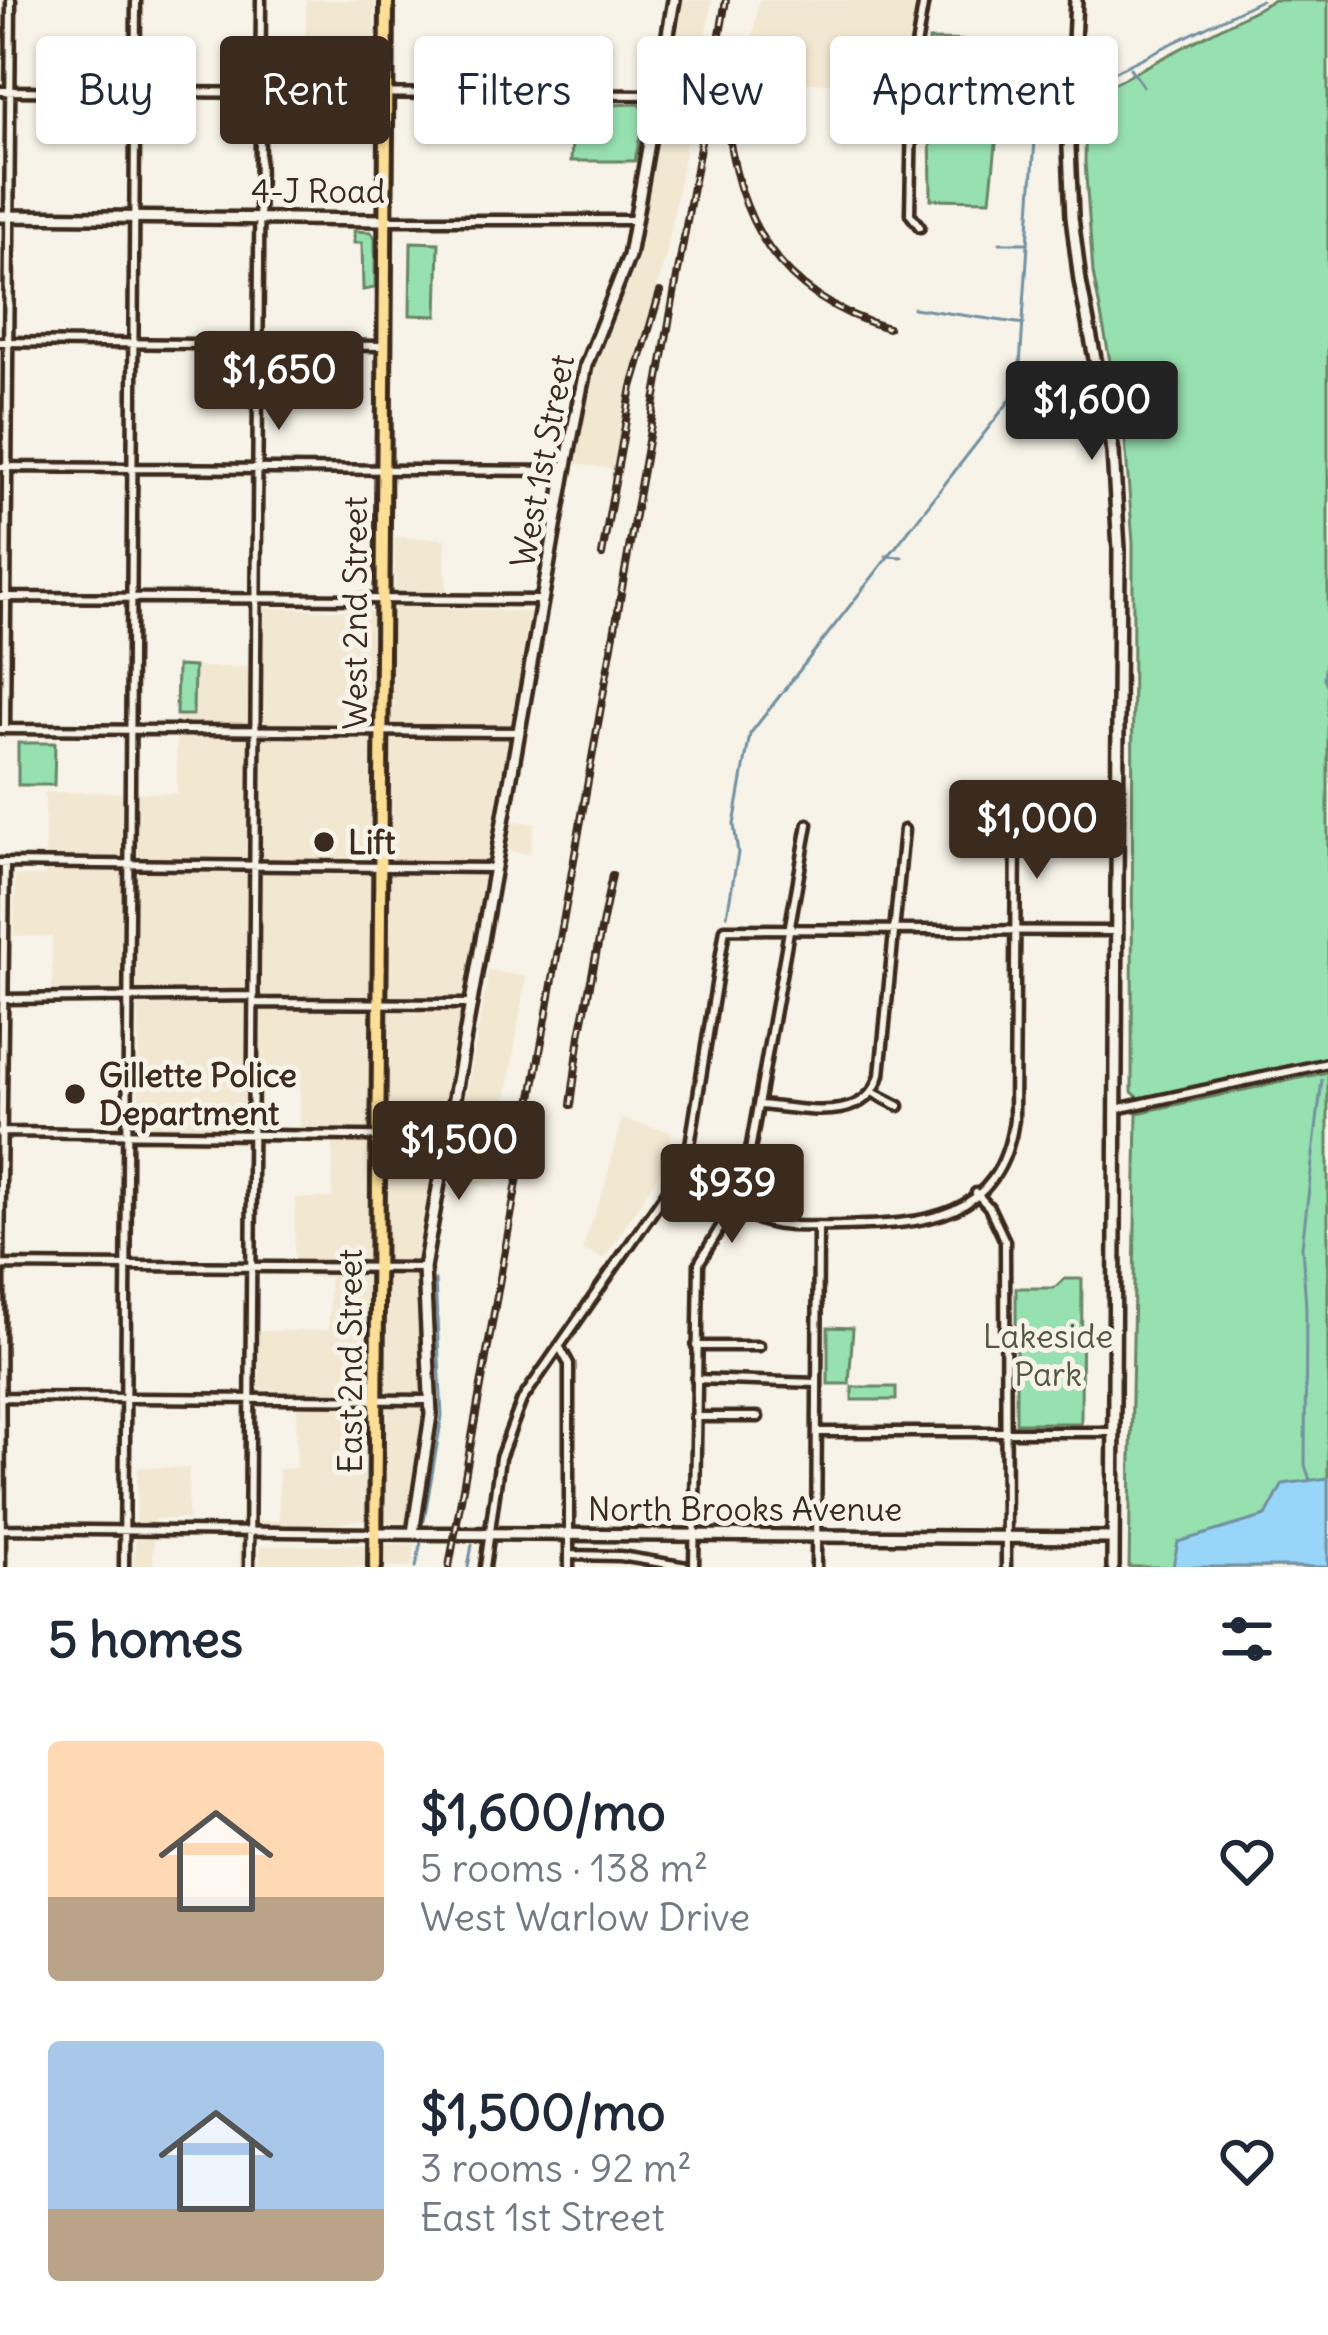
<!DOCTYPE html>
<meta charset="utf-8">
<style>
:root{--surface:#fff;--page:#f2f2f3;--text:#1f2937;--muted:#747a83;--accent:#3b2a1e}
body{margin:0;font-family:Delius,sans-serif;background:var(--page);color:var(--text);height:100vh;display:flex;flex-direction:column;font-size:45px;white-space:nowrap}
*{box-sizing:border-box;margin:0}
p{font-size:39px;color:var(--muted)}
.icon{flex:none;width:66px;height:66px;fill:none;stroke:currentColor;stroke-width:2;stroke-linecap:round;stroke-linejoin:round}
.map{position:relative;height:1567px;overflow:hidden}
.drawer{display:flex;flex-direction:column;background:var(--surface);flex:1}
.drawer>*{flex:none}
.top-card{position:absolute;left:36px;top:36px;width:1257px;height:108px;display:flex;gap:24px}
.price{position:absolute;translate:-50% -102px;padding:0 27px;border-radius:12px;background:var(--accent);color:#fff;font-size:39px;line-height:78px;filter:drop-shadow(0 3px 6px #0008)}
.price::after{content:'';position:absolute;left:50%;top:72px;width:36px;height:27px;margin-left:-18px;background:inherit;clip-path:polygon(0 0,100% 0,50% 100%)}
.price.selected{background:#222;color:#fff}
ul{padding:0;list-style:none}
li{display:flex;align-items:center;gap:36px;height:300px;padding:0 48px}
li span{display:grid;place-items:center;flex:none;width:336px;height:240px;border-radius:12px;color:#555}
li>.icon{margin-inline-start:auto}
span .icon{width:144px;height:144px;fill:#fffc;stroke-width:1}
li b{font-size:51px}
h2{display:flex;justify-content:space-between;align-items:center;height:144px;padding:0 48px;font-size:51px}
.tag{padding:0 42px;border-radius:12px;background:var(--surface);box-shadow:0 3px 9px #0004;font-size:42px;line-height:108px}
.tag.selected{background:var(--accent);color:#fff}
.map>svg:first-child{display:block}
</style>
<div class="map">
<svg width="1328" height="1567" viewBox="0 0 1328 1567">
<rect width="100%" height="100%" fill="#f7f3e8"/>
<filter id="ink" filterUnits="userSpaceOnUse"><feTurbulence type="fractalNoise" baseFrequency=".00833" numOctaves="2"/><feDisplacementMap in="SourceGraphic" scale="24" xChannelSelector="R" yChannelSelector="G"/><feConvolveMatrix kernelMatrix="1 2 1 2 8 2 1 2 1" color-interpolation-filters="sRGB"/></filter>
<g filter="url(#ink)">
<path fill="#f2e8d2" d="M306 0H375L373 83 306 85Z
M682 0H712L666 256 636 361 614 469 575 464 593 364 632 275Z
M759 0H918L905 84 745 82Z
M395 537 445 539 447 609 537 612 501 819 535 824 530 854 495 849 420 1276 426 1414 406 1523 357 1520 256 1540 255 1567H239V1520L279 1521V1469L296 1468 297 1391 259 1390V1331L329 1330V1277L294 1276 295 1198H332L333 1145 300 1144V1072L262 1071 261 1144 139 1143 138 991 52 990V937L14 936 15 876H45V792L177 793 176 715 193 714 194 667H250L248 607 395 612Z
M489 970 526 977 492 1187 451 1180Z
M621 1119 672 1132 660 1172 604 1259 582 1250 605 1185Z
M138 1467 189 1468 188 1519H154L153 1567H134Z
M415 1544 412 1567H259L260 1546Z"/>
<path fill="#97e0af" stroke="#698566" stroke-width="3" d="M1274 0H1328V1058L1139 1098 1132 1092 1133 543 1125 439 1093 273 1085 162 1086 98Z
M929 40 999 41V117L990 200 931 199Z
M639 104 645 110 635 161H571L574 106Z
M354 231 371 232 375 238V288L363 290 362 243H354Z
M411 242 439 243 437 316 410 315Z
M177 666 194 667 193 715H176Z
M18 743H55L54 785H18Z
M1328 1072V1567H1129L1137 1113Z
M1064 1279H1082L1081 1423H1016V1288H1054Z
M828 1327 853 1328 849 1384H828Z
M852 1387H896V1400H852Z"/>
<path fill="#98d6f9" stroke="#7391a1" stroke-width="3" d="M1328 1478V1567H1173L1178 1542 1266 1516 1283 1484Z"/>
<g fill="none" stroke-linecap="round" stroke-linejoin="round">
<path stroke="#7391a1" stroke-width="3" d="M1130 68 1143 86
M1085 86 1261 0
M1000 243H1028
M913 308 1024 324
M886 556 902 557
M1328 639 1324 678 1328 687
M727 915 738 853 734 825 750 734 1011 399 1019 381 1036 124 1044 108 1054 101
M1310 1480 1305 1465 1306 1307 1302 1246 1322 1080
M424 1521 442 1416 435 1280
M416 1567 421 1542
M468 1567 472 1545"/>
<g stroke="#3b2a1e" stroke-width="15">
<path id="street" d="M0 91 656 95
M385 220H633
M920 227 910 214 913 64 924 0
M0 342 384 346
M0 467 565 471
M0 597 542 600
M0 729 518 732
M5 729 11 0
M0 863 494 868
M4 999 254 996
M254 1003 471 1004
M874 1093 899 1106
M759 1105C801 1108 865 1126 880 1075L904 830
M1116 1109 1328 1063
M0 1132 446 1137
M976 1193 989 1207 1005 1241 1006 1567
M734 1207C768 1231 800 1226 840 1226 924 1224 1000 1221 1014 1120L1016 833
M0 1265 422 1268
M0 1265 5 863
M0 1265 1 1567
M559 1346 569 1364V1567
M696 1346H759
M696 1379 817 1383
M0 1397 428 1400
M695 1417H758
M817 1432H1113
M0 1529 374 1533
M569 1555 620 1556 687 1567
M124 1567 136 0
M249 1567 261 0
M485 1567 500 1458 522 1400 672 1184 690 1145 725 929 1117 931
M694 1567 699 1263 743 1190 808 824
M816 1567 818 1226"/>
</g>
<g stroke="#3b2a1e" stroke-width="18">
<path id="secondary" d="M1076 0 1069 148 1072 217 1080 281 1113 452 1119 549 1113 1567
M0 216 385 220
M375 1533 1113 1538
M413 1533 431 1415 424 1268 565 471 586 365 629 256 674 0"/>
</g>
<g stroke="#3b2a1e" stroke-width="20">
<path id="primary" d="M375 1567 387 0"/>
</g>
<use href="#street" stroke="#f7f3e8" stroke-width="6"/>
<use href="#secondary" stroke="#f7f3e8" stroke-width="9"/>
<use href="#primary" stroke="#fcde96" stroke-width="10"/>
<g stroke="#3b2a1e" stroke-width="8">
<path id="rail" d="M726 110C735 219 777 296 888 328
M602 555 632 387 660 292
M571 1105 580 1035 612 875
M449 1567 726 0"/>
</g>
<use href="#rail" stroke="#f7f3e8" stroke-width="3" stroke-dasharray="9" stroke-linecap="butt"/>
</g>
</g>
<g fill="#3b2a1e" stroke="#f7f3e8" stroke-width="4.5">
<circle cx="324" cy="842" r="12"/>
<circle cx="75" cy="1094" r="12"/>
</g>
<g text-anchor="middle" stroke-width="10" stroke-linejoin="round" paint-order="stroke">
<g font-size="33" fill="#3b2a1e" stroke="#f7f3e8">
<text x="318" y="203">4-J Road</text>
<text transform="translate(542 461) rotate(-79)" y="12">West 1st Street</text>
<text transform="translate(355 613) rotate(-90)" y="12">West 2nd Street</text>
<text transform="translate(350 1361) rotate(-90)" y="12">East 2nd Street</text>
<text x="745" y="1521">North Brooks Avenue</text>
</g>
<g font-size="33" font-weight="bold" fill="#3b2a1e" stroke="#f7f3e8" text-anchor="start">
<text x="348" y="854">Lift</text>
<text x="99" y="1087">Gillette Police<tspan x="99" dy="38">Department</tspan></text>
</g>
<g font-size="33" fill="#525842" stroke="#f7f3e8">
<text x="1048" y="1348">Lakeside<tspan x="1048" dy="38">Park</tspan></text>
</g>
</g>
</svg>
<b class="price" style="left:279px;top:433px">$1,650</b>
<b class="price selected" style="left:1092px;top:463px">$1,600</b>
<b class="price" style="left:1037px;top:882px">$1,000</b>
<b class="price" style="left:459px;top:1203px">$1,500</b>
<b class="price" style="left:732px;top:1246px">$939</b>
<div class="top-card">
<a class="tag">Buy</a>
<a class="tag selected">Rent</a>
<a class="tag">Filters</a>
<a class="tag">New</a>
<a class="tag">Apartment</a>
</div>
</div>
<section class="drawer">
<h2>5 homes<svg class="icon" aria-label="filters" viewBox="0 0 24 24"><path d="M4 7h16M4 17h16"/><circle cx="9" cy="7" r="2"/><circle cx="15" cy="17" r="2"/></svg></h2>
<ul>
<li><span style="background:linear-gradient(#ffd9b3 65%,#b9a48a 0)"><svg class="icon" aria-label="home" viewBox="0 0 24 24"><path d="M3 11l9-7 9 7M6 9v11h12V9"/></svg></span><div><b>$1,600/mo</b><p>5 rooms · 138 m²</p><p>West Warlow Drive</p></div><svg class="icon" aria-label="heart" viewBox="0 0 24 24"><path d="M12 20l-8-8c-3-5 5-10 8-4 3-6 11-1 8 4z"/></svg></li>
<li><span style="background:linear-gradient(#a9c7e8 70%,#b9a48a 0)"><svg class="icon" aria-label="home" viewBox="0 0 24 24"><path d="M3 11l9-7 9 7M6 9v11h12V9"/></svg></span><div><b>$1,500/mo</b><p>3 rooms · 92 m²</p><p>East 1st Street</p></div><svg class="icon" aria-label="heart" viewBox="0 0 24 24"><path d="M12 20l-8-8c-3-5 5-10 8-4 3-6 11-1 8 4z"/></svg></li>
</ul>
</section>
